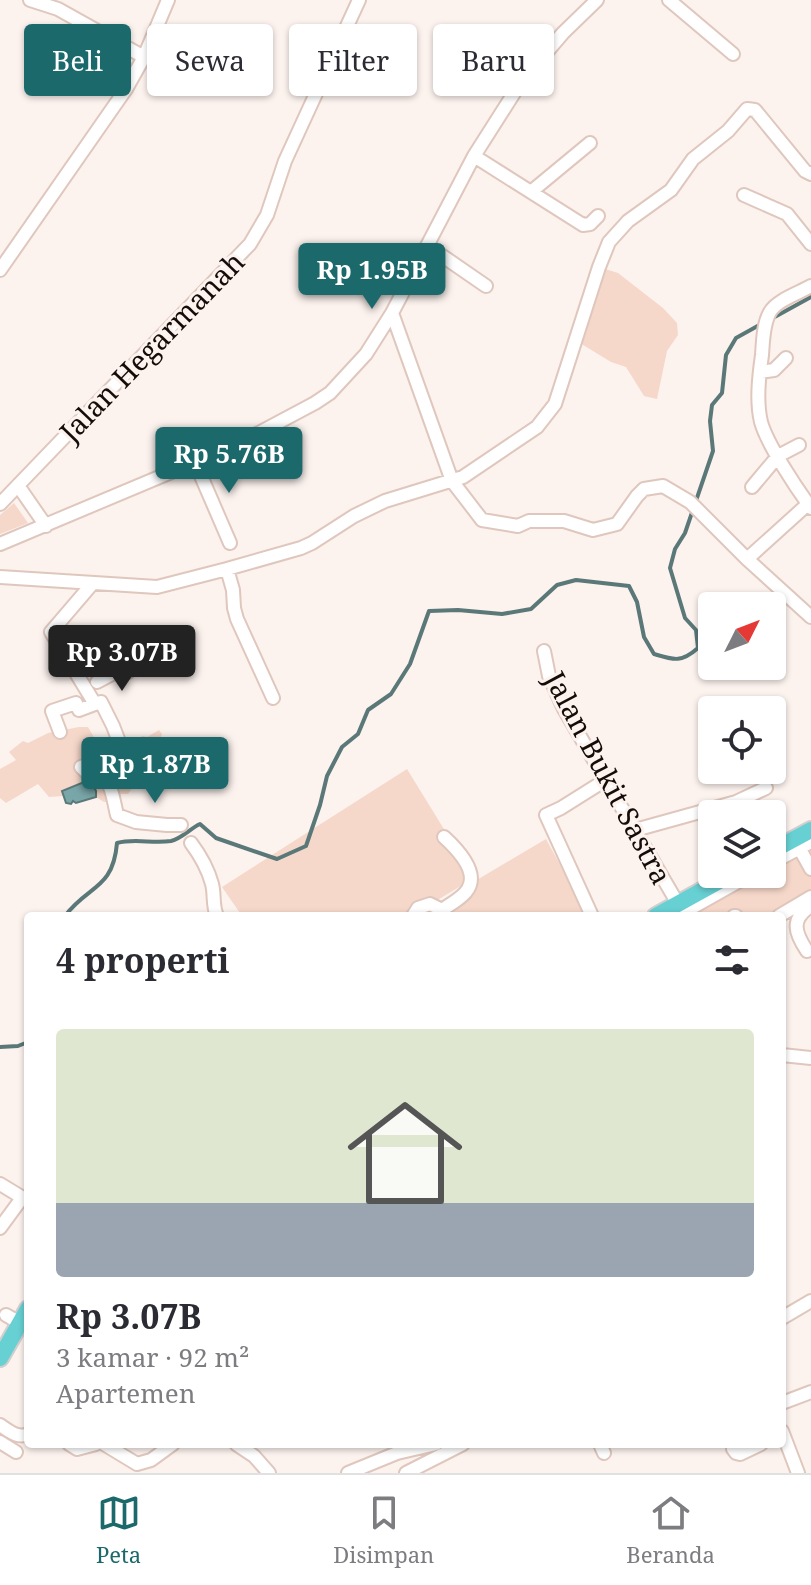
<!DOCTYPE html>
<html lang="id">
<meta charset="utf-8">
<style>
:root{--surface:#fff;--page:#f2f2f3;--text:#2b2b33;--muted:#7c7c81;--line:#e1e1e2;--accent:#1c696c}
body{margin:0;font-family:"Noto Serif",serif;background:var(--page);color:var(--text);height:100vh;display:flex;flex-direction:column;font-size:30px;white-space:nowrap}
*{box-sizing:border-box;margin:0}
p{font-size:26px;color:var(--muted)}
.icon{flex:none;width:44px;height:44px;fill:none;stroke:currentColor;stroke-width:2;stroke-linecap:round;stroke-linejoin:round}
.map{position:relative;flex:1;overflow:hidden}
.drawer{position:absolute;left:24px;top:912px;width:762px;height:536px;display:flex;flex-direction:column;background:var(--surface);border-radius:8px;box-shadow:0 2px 6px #0004}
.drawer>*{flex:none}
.hud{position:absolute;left:24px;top:24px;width:764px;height:72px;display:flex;gap:16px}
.needle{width:52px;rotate:48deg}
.tools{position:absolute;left:698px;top:592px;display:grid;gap:16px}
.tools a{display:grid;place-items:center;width:88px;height:88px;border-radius:8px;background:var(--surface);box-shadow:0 2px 6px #0004;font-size:40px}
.price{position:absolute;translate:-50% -68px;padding:0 18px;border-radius:8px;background:var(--accent);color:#fff;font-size:26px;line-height:52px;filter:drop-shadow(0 2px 4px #0008)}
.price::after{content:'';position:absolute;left:50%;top:48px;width:24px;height:18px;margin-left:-12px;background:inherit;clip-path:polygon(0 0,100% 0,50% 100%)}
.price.active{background:#222;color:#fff}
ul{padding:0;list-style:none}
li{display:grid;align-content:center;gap:16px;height:424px;padding:0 32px}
li span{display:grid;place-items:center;height:248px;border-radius:8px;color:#555}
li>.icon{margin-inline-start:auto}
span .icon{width:144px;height:144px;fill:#fffc;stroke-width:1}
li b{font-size:34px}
h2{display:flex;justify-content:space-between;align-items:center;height:96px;padding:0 32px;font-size:34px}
.pill{padding:0 28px;border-radius:8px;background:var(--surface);box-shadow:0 2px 6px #0004;font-size:28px;line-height:72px}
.pill.active{background:var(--accent);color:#fff}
.dock{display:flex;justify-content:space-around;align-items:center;height:112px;border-top:2px solid var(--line);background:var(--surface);font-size:22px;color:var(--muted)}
.dock a{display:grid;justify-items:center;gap:4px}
.dock .active{color:var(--accent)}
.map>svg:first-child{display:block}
</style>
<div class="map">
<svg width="811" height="1473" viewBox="0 0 811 1473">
<rect width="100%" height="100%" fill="#fcf2ee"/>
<path fill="#f6d8ca" d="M599 267 618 273 663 308 677 323 678 335 667 351 657 399 644 396 626 367 611 362 575 340Z
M14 503 28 523 0 534V515Z
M79 727H88L102 751 109 755 129 748V741L143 736 147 737 159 730 162 734 159 743 165 755 142 774 128 794H121L117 802H104L96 797V791L84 782 62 791 63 796 49 797 38 784 6 803 0 798V769L16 760 9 752 23 741 28 743 48 733Z
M407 769 474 878 411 916H242L222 887Z
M546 839 588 916H416Z
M798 848 811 870V896L775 916H676L752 874H772V863Z"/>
<path fill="#79a7a9" stroke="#5b7879" stroke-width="2" d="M84 782 92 783 96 791V797L76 803 73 801 71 804 66 803 62 791Z"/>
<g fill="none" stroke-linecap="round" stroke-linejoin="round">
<path stroke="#5b7879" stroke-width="4" d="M771 319 811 297
M65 916C88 885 113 890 117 843 135 838 153 844 171 841 181 839 191 828 200 824L216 838 277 859 306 846 320 805 327 776 342 747 358 734 368 710 391 694 410 664 429 611 458 610 502 614 531 609 557 585 576 580 629 586 637 602 644 637 654 654C674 660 681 663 698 648L696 630 685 618 670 568 675 549 685 533 713 451 710 421 712 405 722 393 726 355 736 338 763 323
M0 1047 18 1046 28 1042"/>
<g stroke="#dfc7bd" stroke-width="16">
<path id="minor" d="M30 0 58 9 144 57
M669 0 733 54
M474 156 583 225 590 224 598 216
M532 191 590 143
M744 195 787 214 811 244
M428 246 486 286
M0 270 126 89 144 57 168 0
M811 286C799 293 777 300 770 312 763 324 763 342 762 355 759 376 756 401 761 422 767 444 797 489 811 508
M392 313 452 481 482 520 518 526 529 521H564L593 530 617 524 637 496 644 489 663 486 690 502 747 559 808 504
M760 372 774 370 786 358
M195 462 230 543
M19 487 46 526
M752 487 778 456 799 445
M0 504 250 244 267 215 285 161 359 0
M0 544 238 444 315 403 330 393 366 354 392 313 474 156 521 82 563 33 597 0
M747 559 811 617
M227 569 233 590 234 608 237 619 273 698
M0 577 157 587 227 569 301 548 312 543 354 516 385 501 463 477 537 427 555 404 599 267 609 242 628 221 671 190 693 159 728 131 747 109 755 110 805 171 811 174
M544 651 549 676 564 709 681 909 686 910 695 906 752 874
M116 659 128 672
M97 682 114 673 113 665 116 659
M60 732 52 711 76 703 79 710 95 704
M81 767 123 752 113 726 101 702 95 704 51 632 92 584
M81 767 87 773 97 771C112 780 113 799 117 815L136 822 167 825H181
M635 830 736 802 766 788
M796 842 811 869
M191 843C200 855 208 869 212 884 215 895 212 905 217 916
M772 863 811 842
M442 910C450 904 463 898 468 889 479 871 456 848 444 837
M413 916 418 908 430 904 442 910 445 916
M592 916 546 815 561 808 604 781
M734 916H736
M779 916 811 897
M807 951C795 933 790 919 811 906
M782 1055 811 1058
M0 1184 28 1201
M0 1228 22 1198
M6 1315 20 1323
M782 1318 811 1301
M782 1403 811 1392
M0 1425C9 1431 18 1439 28 1434
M782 1431 798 1473
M0 1442 16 1452
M69 1444 77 1449 96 1444
M104 1444 137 1464 151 1460 173 1444
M236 1444 254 1456 269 1473
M600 1444 604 1453
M733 1444V1449L736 1453 740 1454 761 1444
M348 1473 397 1453 436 1444
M406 1473 463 1444"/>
</g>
<g stroke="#d0cece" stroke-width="20">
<path id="major" d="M772 851 811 830
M656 916 732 874
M0 1358 28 1309"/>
</g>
<use href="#minor" stroke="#fff" stroke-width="12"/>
<use href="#major" stroke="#67d0d3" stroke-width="16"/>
</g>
<g text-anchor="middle" stroke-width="6" stroke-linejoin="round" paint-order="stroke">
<g font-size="28" fill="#140c09" stroke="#fcf2ee">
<text transform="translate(152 347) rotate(-46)" y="10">Jalan Hegarmanah</text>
<text transform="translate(608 778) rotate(62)" y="10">Jalan Bukit Sastra</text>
</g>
</g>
</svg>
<div class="tools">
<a><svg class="needle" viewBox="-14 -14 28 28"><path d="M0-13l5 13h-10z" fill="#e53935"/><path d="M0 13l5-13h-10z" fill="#7c7c81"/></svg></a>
<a><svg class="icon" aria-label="locate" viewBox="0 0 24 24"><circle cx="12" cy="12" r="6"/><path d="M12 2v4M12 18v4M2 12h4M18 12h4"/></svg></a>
<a><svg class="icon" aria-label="layers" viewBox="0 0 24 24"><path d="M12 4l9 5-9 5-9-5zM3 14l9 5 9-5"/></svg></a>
</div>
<b class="price" style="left:372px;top:311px">Rp 1.95B</b>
<b class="price" style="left:229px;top:495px">Rp 5.76B</b>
<b class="price active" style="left:122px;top:693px">Rp 3.07B</b>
<b class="price" style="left:155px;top:805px">Rp 1.87B</b>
<div class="hud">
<a class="pill active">Beli</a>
<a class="pill">Sewa</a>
<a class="pill">Filter</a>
<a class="pill">Baru</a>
</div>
<section class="drawer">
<h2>4 properti<svg class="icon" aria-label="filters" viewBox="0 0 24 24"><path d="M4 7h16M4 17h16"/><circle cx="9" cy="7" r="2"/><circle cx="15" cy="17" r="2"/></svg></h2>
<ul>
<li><span style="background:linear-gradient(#dfe7d0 70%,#9aa5b1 0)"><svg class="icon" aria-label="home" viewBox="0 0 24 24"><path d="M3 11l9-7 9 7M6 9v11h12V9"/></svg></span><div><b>Rp 3.07B</b><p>3 kamar · 92 m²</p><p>Apartemen</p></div></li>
</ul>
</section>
</div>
<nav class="dock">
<a class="active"><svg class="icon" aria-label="map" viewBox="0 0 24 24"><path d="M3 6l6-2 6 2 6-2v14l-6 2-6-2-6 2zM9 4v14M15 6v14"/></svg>Peta</a>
<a><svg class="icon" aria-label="saved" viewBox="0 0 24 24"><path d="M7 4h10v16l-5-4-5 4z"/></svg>Disimpan</a>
<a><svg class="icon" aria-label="home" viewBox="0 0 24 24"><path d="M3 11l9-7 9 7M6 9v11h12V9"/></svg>Beranda</a>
</nav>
